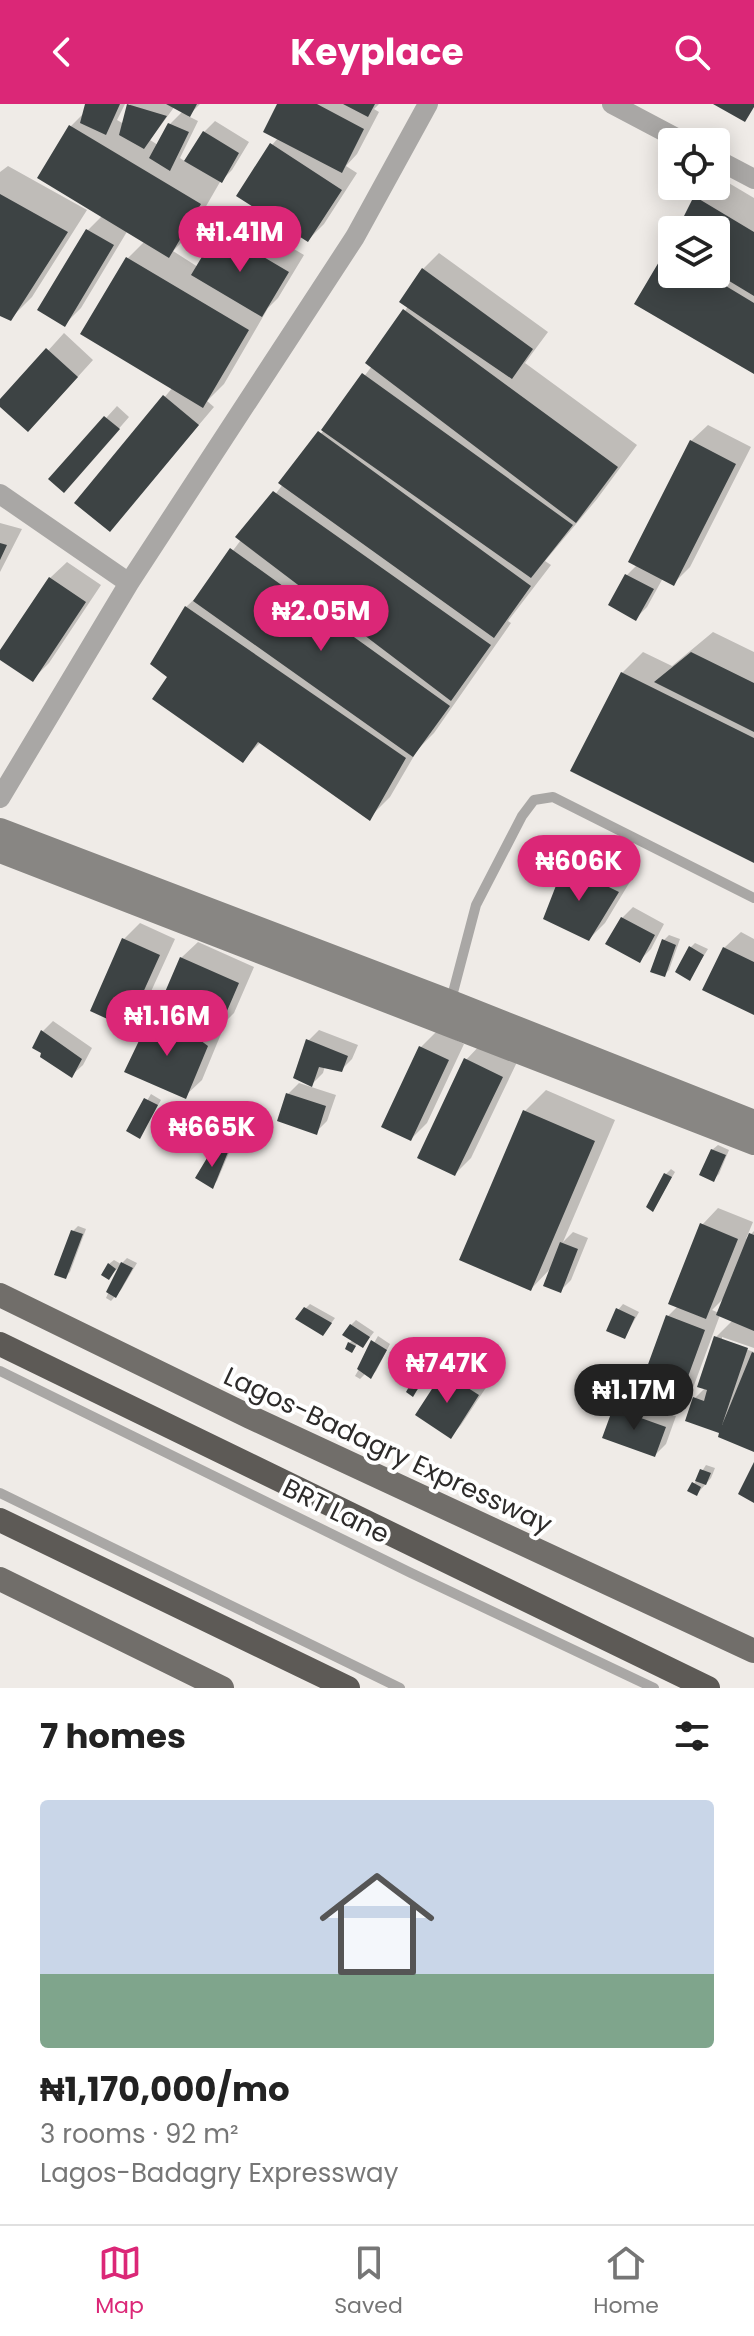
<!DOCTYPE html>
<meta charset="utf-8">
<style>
:root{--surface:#fff;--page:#f2f2f2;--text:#222;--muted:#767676;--line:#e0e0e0;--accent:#db2777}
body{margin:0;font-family:Poppins,sans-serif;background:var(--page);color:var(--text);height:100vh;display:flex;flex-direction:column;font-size:30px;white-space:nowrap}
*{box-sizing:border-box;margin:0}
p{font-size:26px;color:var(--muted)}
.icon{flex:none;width:44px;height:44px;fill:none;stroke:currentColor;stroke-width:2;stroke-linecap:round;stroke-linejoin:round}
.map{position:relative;height:1584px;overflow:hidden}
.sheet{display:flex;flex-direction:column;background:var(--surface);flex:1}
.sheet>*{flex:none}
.controls{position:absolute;left:658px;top:24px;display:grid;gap:16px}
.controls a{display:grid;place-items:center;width:72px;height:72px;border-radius:8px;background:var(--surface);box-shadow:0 4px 20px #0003;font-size:40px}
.price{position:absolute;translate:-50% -68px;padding:0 18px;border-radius:28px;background:var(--accent);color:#fff;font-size:26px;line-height:52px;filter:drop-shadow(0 2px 4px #0008)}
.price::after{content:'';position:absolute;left:50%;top:48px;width:24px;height:18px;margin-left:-12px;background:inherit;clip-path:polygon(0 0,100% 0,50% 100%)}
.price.active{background:#222;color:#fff}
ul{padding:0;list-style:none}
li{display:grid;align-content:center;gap:16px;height:424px;padding:0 40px}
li+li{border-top:2px solid var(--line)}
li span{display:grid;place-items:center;height:248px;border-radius:8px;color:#555}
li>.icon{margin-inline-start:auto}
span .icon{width:144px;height:144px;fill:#fffc;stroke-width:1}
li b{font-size:34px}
h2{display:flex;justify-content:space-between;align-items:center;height:96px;padding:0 40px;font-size:34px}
header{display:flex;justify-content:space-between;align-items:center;height:104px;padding:0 40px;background:var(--accent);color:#fff;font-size:36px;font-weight:700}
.tab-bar{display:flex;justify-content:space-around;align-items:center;height:112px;border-top:2px solid var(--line);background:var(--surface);font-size:22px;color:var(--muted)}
.tab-bar a{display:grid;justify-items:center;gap:4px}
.tab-bar .active{color:var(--accent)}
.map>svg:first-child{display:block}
</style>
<header><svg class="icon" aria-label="back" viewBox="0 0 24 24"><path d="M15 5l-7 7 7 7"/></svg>Keyplace<svg class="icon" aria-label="search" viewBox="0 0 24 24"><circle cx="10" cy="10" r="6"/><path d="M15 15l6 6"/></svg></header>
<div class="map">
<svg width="754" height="1584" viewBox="0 0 754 1584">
<rect width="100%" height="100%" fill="#efebe7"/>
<path fill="#0003" fill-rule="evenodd" d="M87 0H125L117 16 124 20 130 0H200L188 12 198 17 180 54 186 58 204 28 215 17 249 38 232 66 220 78 190 130 173 147 198 163 220 127 236 111 304 151 278 194 268 204 224 280 207 297 214 303 110 426 77 399 173 283 128 154 145 137 128 126 81 204 65 220 40 206 88 126 103 111 71 22 85 8ZM175 2 183 7 170 20 158 41 150 36Z
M279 0H379L374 5 379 8 357 50 346 62 357 69 324 120 308 136 272 41 278 34Z
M8 62 87 106 32 193 11 214 0 209V68Z
M717 72 754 94V268L637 199 672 143V170H716V126H680L696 93 707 82H716Z
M439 149 548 228 525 259 637 341 597 395 545 457 551 461 508 517 511 519 434 629 418 645 390 693 369 714 261 638 243 656 170 572 186 503 201 489 372 262 408 202 423 165Z
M64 229 93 256 45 309 0 300Z
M117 302 129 313 75 375H51Z
M708 321 751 343 690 463 674 479 663 474 647 503 636 514 611 500 627 471 637 461 691 337Z
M0 419 22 425 0 468Z
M67 458 101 481 49 559 33 575 0 554V549L50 474Z
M713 528 754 548V757L622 569 643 548 672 562Z
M582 746 634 771 605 819 589 835 565 762Z
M633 803 664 820 651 845 640 856 622 814Z
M140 819 175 835 143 905 126 921 124 835Z
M741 828 754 835V909L724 844Z
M669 831 680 835 669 866 664 871V836Z
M198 838 254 863 234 909 220 923 223 925 202 976 185 992 149 919 166 903 181 854Z
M695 839 708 845 690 874V844Z
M53 917 92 944 83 961 72 971 42 928Z
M319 926 358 941 352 955 341 966 325 962 323 969 312 980 308 937Z
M437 927 464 940 427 1019 411 1035 421 943Z
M482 939 518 956 471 1054 455 1070 466 956Z
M299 979 336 991 327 1017 316 1028 288 990Z
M546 986 615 1016 563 1138 573 1128 588 1134 571 1176 560 1187 552 1163 531 1185 525 1007Z
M151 990 161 996 140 1032 129 1027Z
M718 1041 729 1046 719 1070 714 1075 712 1046Z
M231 1044 217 1077 212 1082 211 1051 217 1045Z
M671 1065 675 1068 653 1106 666 1070Z
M718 1104 753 1118 746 1135 754 1127V1244L722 1233V1237L754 1248V1345L722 1328 695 1294 706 1283 716 1233 733 1216 720 1211 690 1292 671 1311 676 1312 666 1340 655 1351 614 1305 625 1294 636 1298 668 1212 678 1202 702 1121ZM726 1192 719 1209 712 1206Z
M78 1122 86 1125 70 1168 65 1173 73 1127Z
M127 1154 137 1159 121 1186 111 1197 106 1194 120 1162 109 1173V1160L114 1156 121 1160Z
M310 1200 335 1214 323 1230 305 1205Z
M623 1200 639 1208 625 1233 618 1206Z
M356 1216 374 1228 363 1242 358 1239 352 1246 349 1239 353 1236 351 1221Z
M378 1232 390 1240 376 1267 371 1272 366 1269 360 1275 355 1272Z
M396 1241 402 1244 395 1252 389 1249Z
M414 1255 418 1257 404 1277 409 1260Z
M438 1256 446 1261 441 1268 429 1267 418 1285 413 1290 408 1288 420 1268 425 1263 430 1266Z
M456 1258 489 1279 461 1321 451 1332 418 1311 445 1269Z
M706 1361 715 1364 711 1374 697 1390 694 1380Z"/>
<path fill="#3d4344" d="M85 0H120L106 31 80 19Z
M127 0 167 12 144 45 119 31Z
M166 0H197L190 13Z
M277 0H317L364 25 342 69 263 28Z
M343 0H375L368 13Z
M713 0H754V3L745 18Z
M168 19 189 28 170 67 149 54Z
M69 21 201 100 169 154 37 74Z
M203 27 239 49 222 79 184 57Z
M270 39 342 86 308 138 236 92Z
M0 90 68 128 11 217 0 212Z
M694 92 754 128V192L716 169V126H677Z
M86 125 114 141 65 223 37 206Z
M218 126 289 168 262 213 191 171Z
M666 146 672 150V170H706L754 199V270L634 200Z
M126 153 249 226 203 304 80 230Z
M422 164 533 245 512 275 399 198Z
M403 205 618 363 576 419 365 259Z
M46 244 78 273 28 328 0 303V295Z
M362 269 573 421 531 474 321 326Z
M163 291 199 321 110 428 74 399Z
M104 312 120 325 64 389 48 375Z
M318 327 531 482 494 534 278 379Z
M690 336 736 360 674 482 628 458Z
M273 387 491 541 451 597 235 433Z
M0 439 7 441 0 456Z
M230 444 450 602 413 653 193 497Z
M625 470 654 485 636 517 608 501Z
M49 473 86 498 33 578 0 556V546Z
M185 502 406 654 370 717 258 638 243 659 152 595 167 573 150 560Z
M691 548 754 579V628L654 578Z
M621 568 754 634V759L570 667Z
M564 761 619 788 589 837 543 815Z
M621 813 655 831 640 859 605 840Z
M122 834 160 851 127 924 90 907Z
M662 835 676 841 665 873 650 868Z
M689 842 704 851 690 877 675 868Z
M723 843 754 858V911L702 886Z
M180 853 239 879 218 928 159 902Z
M148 918 184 924 208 942 186 995 124 968Z
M41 926 82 955 72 974 40 953 41 949 32 944Z
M306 935 348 952 342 968 319 963 312 983 293 974Z
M419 942 449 956 411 1037 381 1023Z
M464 954 503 973 455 1072 417 1054Z
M286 989 326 1002 317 1031 277 1017Z
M144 994 158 1001 140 1035 126 1027Z
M523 1006 595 1037 531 1187 459 1156Z
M711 1045 726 1051 714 1078 699 1071Z
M228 1048 213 1085 195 1074 210 1049Z
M664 1069 672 1073 653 1108 646 1103Z
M700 1119 738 1135 706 1215 668 1200Z
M71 1126 83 1130 66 1175 54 1171Z
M749 1129 754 1131V1227L716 1211Z
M560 1138 578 1145 561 1189 543 1182Z
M121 1158 133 1164 116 1194 106 1188Z
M108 1159 116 1165 109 1176 101 1171Z
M304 1203 332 1219 323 1232 295 1215Z
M616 1204 635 1213 625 1235 606 1227Z
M666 1211 705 1226 674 1311 635 1296Z
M350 1220 370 1233 363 1244 342 1231Z
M714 1232 748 1244 722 1321 752 1248 754 1249V1348L718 1333 719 1329 685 1317 693 1293 704 1297 707 1286 697 1283Z
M371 1236 387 1246 371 1275 357 1265Z
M348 1238 356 1242 352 1249 345 1245Z
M407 1258 414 1262 404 1280 397 1276Z
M432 1259 442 1267 436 1275 426 1268Z
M418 1267 426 1271 413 1293 406 1288Z
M443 1268 479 1291 451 1335 415 1311Z
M613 1304 666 1323 655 1353 602 1334Z
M754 1358V1399L738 1390Z
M700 1365 711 1369 706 1381 695 1377Z
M692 1378 701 1383 697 1392 687 1387Z"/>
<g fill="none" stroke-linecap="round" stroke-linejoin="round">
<path stroke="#a9a7a5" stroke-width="10" d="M451 896 476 801 522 712 534 696 553 693 754 794
M0 1267 411 1469 654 1584
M0 1389 400 1584"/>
<path stroke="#a9a7a5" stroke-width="20" d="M612 0 684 38
M716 55 754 75
M0 390 129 479
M0 694 129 479 355 133 428 0"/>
<path stroke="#888683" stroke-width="24" d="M0 726 451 898 754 1018
M0 747 754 1039"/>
<path stroke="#716e6a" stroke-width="24" d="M0 1191 250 1313 754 1547
M0 1475 222 1584"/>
<path stroke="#5d5a56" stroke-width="24" d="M0 1240 708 1584
M0 1416 348 1584"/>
</g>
<g text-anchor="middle" stroke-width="8" stroke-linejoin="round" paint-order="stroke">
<g font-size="26" fill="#2d2b2a" stroke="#fff">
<text transform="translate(388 1346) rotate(25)" y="9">Lagos-Badagry Expressway</text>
<text transform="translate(336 1407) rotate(26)" y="9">BRT Lane</text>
</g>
</g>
</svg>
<div class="controls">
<a><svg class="icon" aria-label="locate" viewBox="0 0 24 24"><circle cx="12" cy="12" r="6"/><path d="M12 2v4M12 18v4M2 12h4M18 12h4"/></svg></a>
<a><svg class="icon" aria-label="layers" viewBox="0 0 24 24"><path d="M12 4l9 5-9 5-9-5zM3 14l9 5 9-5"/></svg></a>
</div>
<b class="price" style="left:240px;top:170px">₦1.41M</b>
<b class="price" style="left:321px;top:549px">₦2.05M</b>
<b class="price" style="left:579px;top:799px">₦606K</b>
<b class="price" style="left:167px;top:954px">₦1.16M</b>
<b class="price" style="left:212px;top:1065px">₦665K</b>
<b class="price" style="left:447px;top:1301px">₦747K</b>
<b class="price active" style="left:634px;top:1328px">₦1.17M</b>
</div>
<section class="sheet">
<h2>7 homes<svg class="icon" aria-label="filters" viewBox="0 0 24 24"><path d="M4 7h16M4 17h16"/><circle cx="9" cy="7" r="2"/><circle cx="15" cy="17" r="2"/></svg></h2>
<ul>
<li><span style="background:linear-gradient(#c9d6e8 70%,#7fa58c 0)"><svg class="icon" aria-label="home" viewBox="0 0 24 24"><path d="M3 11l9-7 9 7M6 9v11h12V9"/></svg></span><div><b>₦1,170,000/mo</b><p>3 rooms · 92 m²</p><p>Lagos-Badagry Expressway</p></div></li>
</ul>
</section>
<nav class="tab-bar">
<a class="active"><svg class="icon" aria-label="map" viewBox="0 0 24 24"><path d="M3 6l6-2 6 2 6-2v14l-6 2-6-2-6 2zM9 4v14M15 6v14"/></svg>Map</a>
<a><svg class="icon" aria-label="saved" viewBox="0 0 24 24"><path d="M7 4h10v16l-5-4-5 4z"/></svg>Saved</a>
<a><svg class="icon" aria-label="home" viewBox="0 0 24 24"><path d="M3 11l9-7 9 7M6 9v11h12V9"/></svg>Home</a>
</nav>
